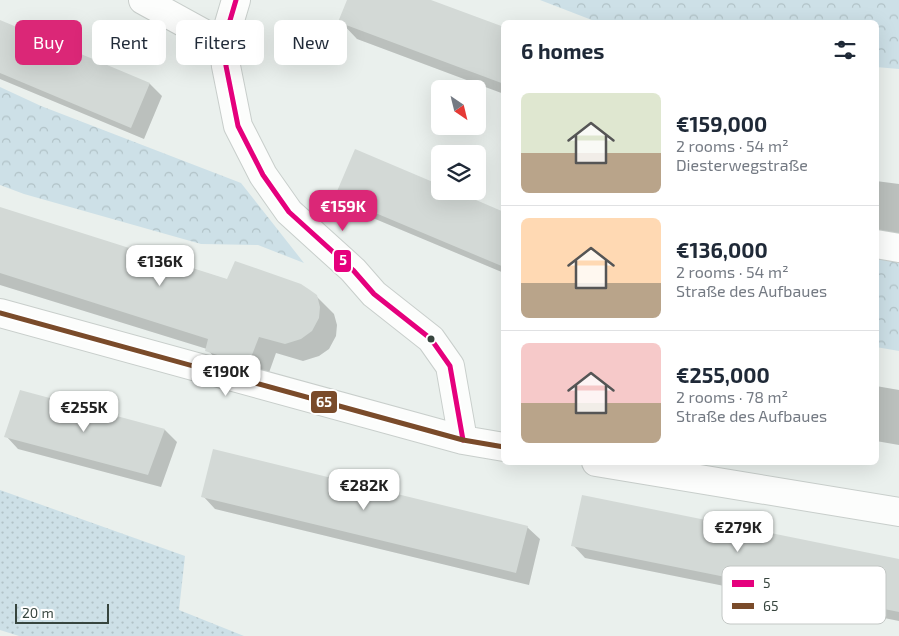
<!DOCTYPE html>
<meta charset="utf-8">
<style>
:root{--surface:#fff;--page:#f6f6f7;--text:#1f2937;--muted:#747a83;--line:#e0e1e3;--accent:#db2777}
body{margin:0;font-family:"Exo 2",sans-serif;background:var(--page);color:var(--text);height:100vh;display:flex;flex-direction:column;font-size:19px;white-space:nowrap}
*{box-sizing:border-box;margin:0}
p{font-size:16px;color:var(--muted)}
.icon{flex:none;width:28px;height:28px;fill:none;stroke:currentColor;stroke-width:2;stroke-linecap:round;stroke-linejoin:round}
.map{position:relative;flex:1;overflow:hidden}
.side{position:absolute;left:501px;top:20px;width:378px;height:445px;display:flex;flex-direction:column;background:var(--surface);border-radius:8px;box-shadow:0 5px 20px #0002}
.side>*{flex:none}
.guide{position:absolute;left:15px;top:20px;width:411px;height:45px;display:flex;gap:10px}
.needle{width:32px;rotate:145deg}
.controls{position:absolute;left:431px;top:80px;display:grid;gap:10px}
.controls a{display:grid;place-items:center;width:55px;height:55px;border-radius:8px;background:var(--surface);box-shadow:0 5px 20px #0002;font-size:25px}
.scale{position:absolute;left:15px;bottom:12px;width:94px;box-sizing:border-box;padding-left:5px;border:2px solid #37453e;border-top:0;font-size:14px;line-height:18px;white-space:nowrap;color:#37453e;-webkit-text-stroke:4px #fff;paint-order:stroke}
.price{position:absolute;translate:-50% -42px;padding:0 11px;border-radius:10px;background:#fff;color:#222;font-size:16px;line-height:32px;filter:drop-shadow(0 1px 2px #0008)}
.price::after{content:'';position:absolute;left:50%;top:30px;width:15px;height:11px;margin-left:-8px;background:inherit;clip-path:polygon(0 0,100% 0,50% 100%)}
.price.active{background:var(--accent);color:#fff}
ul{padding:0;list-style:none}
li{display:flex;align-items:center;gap:15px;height:125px;padding:0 20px}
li+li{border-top:1px solid var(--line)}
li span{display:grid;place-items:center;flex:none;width:140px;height:100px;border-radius:8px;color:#555}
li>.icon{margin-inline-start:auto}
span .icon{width:60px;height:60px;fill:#fffc;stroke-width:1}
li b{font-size:21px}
h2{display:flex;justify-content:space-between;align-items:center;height:60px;padding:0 20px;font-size:21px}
.pill{padding:0 18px;border-radius:8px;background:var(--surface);box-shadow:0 5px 20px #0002;font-size:18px;line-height:45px}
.pill.active{background:var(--accent);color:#fff}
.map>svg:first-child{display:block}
</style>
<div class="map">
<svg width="899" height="636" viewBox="0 0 899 636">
<defs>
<pattern id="forest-crowns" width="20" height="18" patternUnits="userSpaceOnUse" patternTransform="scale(1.25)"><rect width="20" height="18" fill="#cde0e7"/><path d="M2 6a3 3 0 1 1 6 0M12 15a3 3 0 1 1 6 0" fill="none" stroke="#b1c2c7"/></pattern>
<pattern id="garden-dots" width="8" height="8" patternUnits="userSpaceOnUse" patternTransform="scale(1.25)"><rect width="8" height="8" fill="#cde0e7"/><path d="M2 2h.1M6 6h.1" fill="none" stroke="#b1c2c7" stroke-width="1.8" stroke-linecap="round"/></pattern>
</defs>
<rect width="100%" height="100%" fill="#eaf0ed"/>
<path fill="url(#forest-crowns)" d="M540 0H899V69L876 67V22H597Z
M0 87 41 106 241 183 304 263 258 245 201 244 24 194 0 185Z
M876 255 899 259V351L876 347Z"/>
<path fill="url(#garden-dots)" d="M0 490 185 556 179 610 244 636H19L0 630Z"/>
<path fill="#0003" d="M348 0H428L504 29V94L357 39 340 21Z
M0 21 150 84 162 96 144 139 0 79Z
M876 181 899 184V242H876Z
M440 186V191L504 213V273L349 208 337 196Z
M0 208 228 280 316 296 334 314 337 325 336 336 329 349 319 356 303 361 276 353 266 381 224 368 207 349 0 285Z
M876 386 899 390V445L876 441Z
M165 430 177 442 161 487 18 449 6 436Z
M203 496 527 527 540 539 529 585 215 509Z
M573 545 899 560V621L585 558Z"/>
<path fill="#d3d9d6" d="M347 0H431L504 27V84L338 22Z
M0 20 150 83 131 128 0 73Z
M355 149 440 185V191H455L504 212V267L335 196Z
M0 207 227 279 235 261 301 284 310 290 317 295 320 307 319 318 312 331 301 339 285 344 259 337 248 365 205 351 208 339 0 273Z
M20 390 165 429 148 475 4 437Z
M213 449 528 526 516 573 201 497Z
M582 495 899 559V612L571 546Z"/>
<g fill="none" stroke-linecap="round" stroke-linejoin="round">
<g stroke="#c8cecb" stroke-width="30">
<path id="minor" d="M143 0 223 44
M236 0 223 44 226 66 238 126 263 175 289 212 353 270 374 294 431 339 450 366 463 440
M876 244 899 248
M0 313 463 440 504 447
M596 462 899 512"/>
</g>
<use href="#minor" stroke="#fcfdfc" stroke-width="28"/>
<g stroke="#fff" stroke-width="9">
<path id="bus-1" d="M236 0 223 44 226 66 238 126 263 175 289 212 353 270 374 294 431 339 450 366 463 440"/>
</g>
<g stroke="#fff" stroke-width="9">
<path id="bus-2" d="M0 313 463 440 504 447"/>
</g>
<use href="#bus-1" stroke="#e5007d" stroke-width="5"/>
<use href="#bus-2" stroke="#7a4b2a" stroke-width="5"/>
</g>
<circle fill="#37453e" stroke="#fff" stroke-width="2" cx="431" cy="339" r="4.5"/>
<rect x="722" y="566" width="164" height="58" rx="8" fill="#fff" stroke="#c3c7c5" stroke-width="1"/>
<rect x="732" y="580" width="22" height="7" fill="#e5007d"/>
<rect x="732" y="603" width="22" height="6" fill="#7a4b2a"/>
<g font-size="14" fill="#37453e">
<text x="763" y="588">5</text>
<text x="763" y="611">65</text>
</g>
<g stroke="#fff" stroke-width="2">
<rect x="333" y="249" width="19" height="24" rx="5" fill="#e5007d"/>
<rect x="310" y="390" width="28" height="24" rx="5" fill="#7a4b2a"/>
</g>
<g font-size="14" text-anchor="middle" font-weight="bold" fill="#fff">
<text x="343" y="265">5</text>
<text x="324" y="407">65</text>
</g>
</svg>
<div class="controls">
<a><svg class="needle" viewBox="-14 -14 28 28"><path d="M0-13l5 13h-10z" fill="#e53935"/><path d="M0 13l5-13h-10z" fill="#747a83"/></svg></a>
<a><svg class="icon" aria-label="layers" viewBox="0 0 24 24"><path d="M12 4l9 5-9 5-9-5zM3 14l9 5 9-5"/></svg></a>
</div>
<div class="scale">20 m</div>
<b class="price active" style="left:343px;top:232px">€159K</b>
<b class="price" style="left:160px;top:287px">€136K</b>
<b class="price" style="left:226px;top:397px">€190K</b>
<b class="price" style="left:84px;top:433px">€255K</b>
<b class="price" style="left:364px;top:511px">€282K</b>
<b class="price" style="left:738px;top:553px">€279K</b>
<div class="guide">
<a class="pill active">Buy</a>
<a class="pill">Rent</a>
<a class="pill">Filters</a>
<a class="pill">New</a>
</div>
<section class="side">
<h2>6 homes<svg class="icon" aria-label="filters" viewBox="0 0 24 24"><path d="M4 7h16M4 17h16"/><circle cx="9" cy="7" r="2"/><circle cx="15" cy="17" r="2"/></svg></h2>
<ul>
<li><span style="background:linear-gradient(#dfe7d0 60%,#b9a48a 0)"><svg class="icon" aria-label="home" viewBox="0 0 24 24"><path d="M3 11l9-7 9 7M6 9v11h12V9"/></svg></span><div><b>€159,000</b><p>2 rooms · 54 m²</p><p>Diesterwegstraße</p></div></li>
<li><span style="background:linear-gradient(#ffd9b3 65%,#b9a48a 0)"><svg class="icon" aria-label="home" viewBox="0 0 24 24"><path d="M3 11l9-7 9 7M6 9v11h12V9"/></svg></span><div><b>€136,000</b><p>2 rooms · 54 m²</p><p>Straße des Aufbaues</p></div></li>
<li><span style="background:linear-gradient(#f6c9c9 60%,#b9a48a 0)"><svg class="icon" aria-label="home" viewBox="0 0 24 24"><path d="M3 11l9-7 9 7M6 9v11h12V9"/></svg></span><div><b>€255,000</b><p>2 rooms · 78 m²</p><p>Straße des Aufbaues</p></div></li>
</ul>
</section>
</div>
